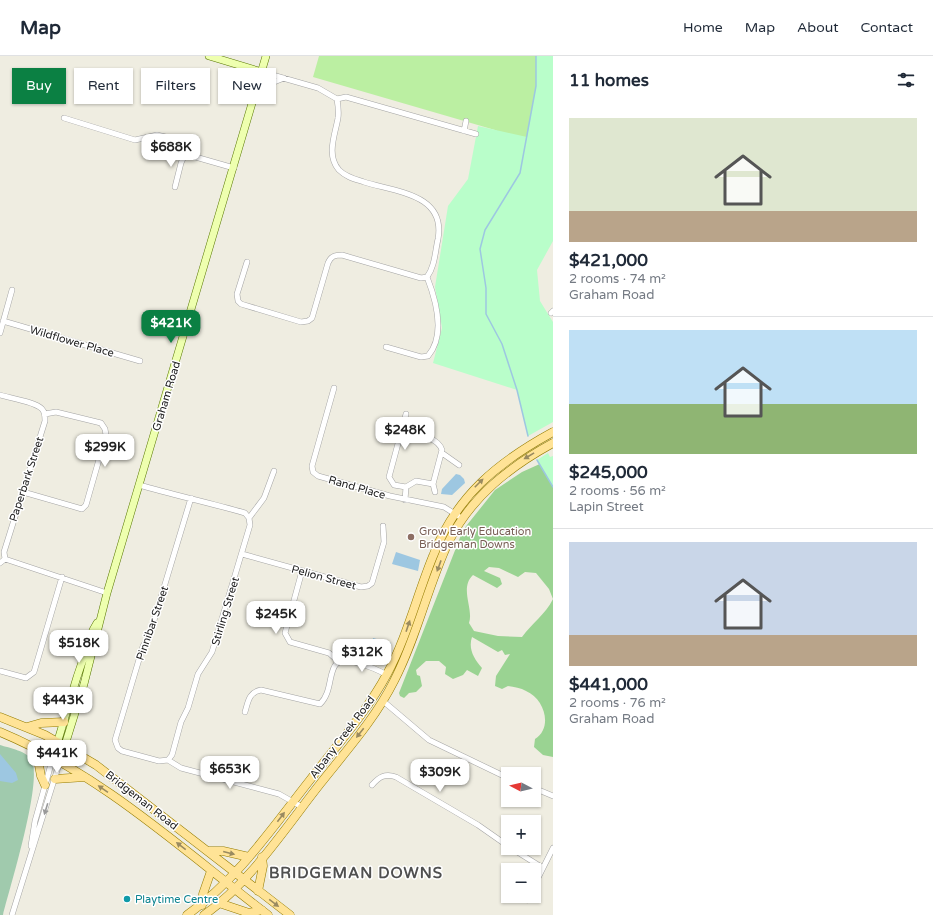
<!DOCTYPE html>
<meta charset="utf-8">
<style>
:root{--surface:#fff;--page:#f2f2f3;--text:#1f2937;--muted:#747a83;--line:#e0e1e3;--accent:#0b8043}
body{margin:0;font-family:"Varela Round",sans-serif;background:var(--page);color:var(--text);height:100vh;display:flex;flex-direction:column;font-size:15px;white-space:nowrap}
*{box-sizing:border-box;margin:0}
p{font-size:13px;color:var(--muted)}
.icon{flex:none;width:22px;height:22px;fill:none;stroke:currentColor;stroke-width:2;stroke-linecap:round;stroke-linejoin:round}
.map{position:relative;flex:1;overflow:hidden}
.panel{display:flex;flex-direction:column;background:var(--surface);width:380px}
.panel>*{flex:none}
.hud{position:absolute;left:12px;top:12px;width:380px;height:36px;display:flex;gap:8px}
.needle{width:26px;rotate:277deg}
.fabs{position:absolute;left:501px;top:711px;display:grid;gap:8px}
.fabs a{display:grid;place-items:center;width:40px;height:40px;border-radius:0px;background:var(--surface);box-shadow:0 1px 3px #0004;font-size:20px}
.price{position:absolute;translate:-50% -34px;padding:0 9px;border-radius:8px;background:#fff;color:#222;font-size:13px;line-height:26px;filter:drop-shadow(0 1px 2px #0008)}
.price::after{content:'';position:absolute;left:50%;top:24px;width:12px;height:9px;margin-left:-6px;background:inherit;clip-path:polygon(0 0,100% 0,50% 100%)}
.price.active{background:var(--accent);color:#fff}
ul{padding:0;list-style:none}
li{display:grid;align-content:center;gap:8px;height:212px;padding:0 16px}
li+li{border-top:1px solid var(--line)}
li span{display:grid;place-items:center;height:124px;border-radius:0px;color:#555}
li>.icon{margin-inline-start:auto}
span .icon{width:72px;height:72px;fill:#fffc;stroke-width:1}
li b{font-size:17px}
h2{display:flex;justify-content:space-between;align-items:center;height:48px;padding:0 16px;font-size:17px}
.chip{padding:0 14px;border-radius:0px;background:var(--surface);box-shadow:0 1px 3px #0004;font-size:14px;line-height:36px}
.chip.active{background:var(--accent);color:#fff}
header{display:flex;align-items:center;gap:24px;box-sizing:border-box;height:56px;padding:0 20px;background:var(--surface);border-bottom:1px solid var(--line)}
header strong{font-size:19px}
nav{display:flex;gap:22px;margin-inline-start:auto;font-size:14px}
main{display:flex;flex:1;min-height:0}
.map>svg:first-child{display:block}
</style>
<header>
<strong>Map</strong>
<nav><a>Home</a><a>Map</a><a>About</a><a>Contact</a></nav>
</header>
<main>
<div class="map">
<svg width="553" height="859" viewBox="0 0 553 859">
<rect width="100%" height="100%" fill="#efede1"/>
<path fill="#bbefa2" d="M319 0H553V103L495 74 313 21Z"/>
<path fill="#9ad392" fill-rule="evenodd" d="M553 402V701L543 699 534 691 535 683C553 672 545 643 526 635 521 632 514 631 508 630L502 633 495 630 496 620 510 598 505 599 502 594 498 596 472 581C468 593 474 603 482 612L478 620 467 614 463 619 453 623 445 618 446 611 439 605H426L416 614 417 619 420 620 422 630 416 636 409 637 404 642 400 640 399 637 463 474 495 434 522 416ZM489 511 499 512 518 521 525 516 536 517 549 533 553 543C545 559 532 567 522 581L498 580 474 575 469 567C474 553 459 532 473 519L497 532 502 528 500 522 484 515Z"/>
<path fill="#a0caad" d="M0 689C9 692 28 695 32 705 42 728 10 831 3 859H0Z"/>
<path fill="#b9feca" d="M536 0H553V185L537 214 540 245 553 266V366L528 380 517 334 433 307 442 272 435 231 448 150 468 123 478 70 527 81 536 30Z
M548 397 550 401 553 400V431L537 404Z"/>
<path fill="#9dc7e1" d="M456 418 460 419 464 423 465 427 452 439 441 438 442 433Z
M396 496 420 504 418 515 392 508Z
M373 582 391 587 386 600 371 596Z
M0 698 16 717 18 724 12 727 0 725Z"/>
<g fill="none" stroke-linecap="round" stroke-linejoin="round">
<path stroke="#9dc7e1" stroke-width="1.5" d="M528 380 517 334 502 288 486 258V232L480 193 485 174 520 117 536 30V0
M537 404 553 431"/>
<g stroke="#a4a4a4" stroke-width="6">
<path id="street" d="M262 16 318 32 337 43 346 41 476 78
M257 33 284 22
M64 62 135 84 157 79 170 82 185 98 234 112
M464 75 466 65
M175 131 181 107 185 98
M247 206 237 238 238 245 241 248 301 266 308 265 312 262 328 207C331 200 335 199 342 199L421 222 427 221C435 210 435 196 438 183 446 138 396 136 364 126 355 123 346 121 339 114 326 99 335 79 338 62 339 55 338 49 337 43
M551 257 553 255
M3 265 140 305
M0 277 12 234
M386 291 421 301 428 300C446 279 436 244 427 221
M334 332 312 410 313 416 318 420 390 440 444 451 463 463
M0 339C10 342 36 346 42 353 45 356 45 360 45 365L4 496 5 503 107 537
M402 375C414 378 438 380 442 394L433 428 416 425 406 431
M442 397 459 409
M433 428 435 436
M139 429C174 439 210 447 245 457L249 462 250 469 212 596 198 618 188 652 181 666 172 699 168 704 159 705 122 695 118 692 115 684 143 590 149 581 191 442
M406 431 394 429 389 421 406 358
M23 436 82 453 86 449 106 379 105 373 101 367 56 356 45 358
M405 444 406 431
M249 462 264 442 274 415
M242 498 361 531 368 530 372 527 384 486 383 470
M0 507 5 503
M302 515 285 577 290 586 329 597 338 605
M0 615 26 622 34 616 62 521
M383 645 429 684 508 722
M245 656C248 646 249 636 261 634L320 648C338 631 321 595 358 607 368 610 377 613 387 619
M168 704 181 712 279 738 302 751
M372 729C379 721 385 717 396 721L478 769 508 790
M534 732 553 740
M31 790 35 765 53 701
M511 792 543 812
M534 830 553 792
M527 844 529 840
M12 859 60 705"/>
</g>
<g stroke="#577700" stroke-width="8">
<path id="secondary" d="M209 0 262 16
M53 701 77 621 93 574 97 567
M60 705 84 628 107 537 266 0"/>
</g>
<g stroke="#957c00" stroke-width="9">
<path id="primary" d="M0 661 45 679 96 709 290 859
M27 671 41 667 64 666
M0 676C101 718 183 794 268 859
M36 693 41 720 45 729
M55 723 85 721
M208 795H223L249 801
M258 835 263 810 262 801
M219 847 249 857 262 854
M202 849 203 838 211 815
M187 859C238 823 272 772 310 724 336 690 366 657 387 618 407 581 417 539 433 500 456 440 498 406 553 376
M204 859C249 828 286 771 320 728 346 695 375 663 394 625 417 581 427 532 448 487 471 441 509 411 553 387"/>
</g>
<use href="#street" stroke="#fff" stroke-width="5"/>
<use href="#secondary" stroke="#eeffaf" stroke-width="7"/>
<use href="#primary" stroke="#ffe396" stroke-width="8"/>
</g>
<defs><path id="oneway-solid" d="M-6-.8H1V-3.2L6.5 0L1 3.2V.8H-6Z"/></defs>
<g fill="#998a60">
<use href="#oneway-solid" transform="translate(529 400) rotate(149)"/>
<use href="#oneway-solid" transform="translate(479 427) rotate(-45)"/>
<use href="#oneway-solid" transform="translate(439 510) rotate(110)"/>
<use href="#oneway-solid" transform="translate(408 570) rotate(-71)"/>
<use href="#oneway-solid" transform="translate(360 677) rotate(128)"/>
<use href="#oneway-solid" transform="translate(103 733) rotate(-146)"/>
<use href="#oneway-solid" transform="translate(281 761) rotate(-53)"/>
<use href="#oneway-solid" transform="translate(181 790) rotate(-142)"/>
<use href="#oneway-solid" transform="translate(229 797) rotate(14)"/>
<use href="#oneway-solid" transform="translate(274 847) rotate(37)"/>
</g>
<use fill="#999" href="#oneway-solid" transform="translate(46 753) rotate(107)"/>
<circle fill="#8d6e63" stroke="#fff" stroke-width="1.5" cx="411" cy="481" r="4"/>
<circle fill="#0f9aa8" stroke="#fff" stroke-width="1.5" cx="127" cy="843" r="4"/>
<g text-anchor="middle" stroke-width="3" stroke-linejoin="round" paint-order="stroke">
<g font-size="11" fill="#1d1d1d" stroke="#fff">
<text transform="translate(72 285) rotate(16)" y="4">Wildflower Place</text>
<text transform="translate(166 340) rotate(-73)" y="4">Graham Road</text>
<text transform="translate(26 423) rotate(-72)" y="4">Paperbark Street</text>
<text transform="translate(357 431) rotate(16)" y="4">Rand Place</text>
<text transform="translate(324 521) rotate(15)" y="4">Pelion Street</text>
<text transform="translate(225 555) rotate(-73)" y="4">Stirling Street</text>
<text transform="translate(152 567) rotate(-71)" y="4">Pinnibar Street</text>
<text transform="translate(342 681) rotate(-53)" y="4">Albany Creek Road</text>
<text transform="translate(142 744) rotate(38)" y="4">Bridgeman Road</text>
</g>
<g font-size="11" fill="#785e54" stroke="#fff" text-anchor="start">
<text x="419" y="479">Grow Early Education<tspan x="419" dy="13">Bridgeman Downs</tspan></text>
</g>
<g font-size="11" fill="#0d838f" stroke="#fff" text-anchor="start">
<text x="135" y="847">Playtime Centre</text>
</g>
<g font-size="15" font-weight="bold" letter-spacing="1" fill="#505050" stroke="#fff">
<text x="356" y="822">BRIDGEMAN DOWNS</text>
</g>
</g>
</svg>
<div class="fabs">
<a><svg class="needle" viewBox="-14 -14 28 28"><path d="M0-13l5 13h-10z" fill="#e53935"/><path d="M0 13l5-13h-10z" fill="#747a83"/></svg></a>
<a>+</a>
<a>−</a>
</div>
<b class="price" style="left:171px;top:112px">$688K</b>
<b class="price active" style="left:171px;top:288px">$421K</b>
<b class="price" style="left:405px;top:395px">$248K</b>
<b class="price" style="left:105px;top:412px">$299K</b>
<b class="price" style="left:276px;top:579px">$245K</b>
<b class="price" style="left:79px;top:608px">$518K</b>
<b class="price" style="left:362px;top:617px">$312K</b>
<b class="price" style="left:63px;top:665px">$443K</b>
<b class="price" style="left:57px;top:718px">$441K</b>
<b class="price" style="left:230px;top:734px">$653K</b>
<b class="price" style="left:440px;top:737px">$309K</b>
<div class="hud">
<a class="chip active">Buy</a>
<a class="chip">Rent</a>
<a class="chip">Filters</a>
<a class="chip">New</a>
</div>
</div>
<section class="panel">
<h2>11 homes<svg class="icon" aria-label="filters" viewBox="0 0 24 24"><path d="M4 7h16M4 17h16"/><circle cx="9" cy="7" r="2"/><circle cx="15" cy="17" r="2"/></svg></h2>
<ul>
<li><span style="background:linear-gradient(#dfe7d0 75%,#b9a48a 0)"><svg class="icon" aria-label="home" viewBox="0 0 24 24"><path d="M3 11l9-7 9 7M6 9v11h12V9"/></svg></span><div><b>$421,000</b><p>2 rooms · 74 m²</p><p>Graham Road</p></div></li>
<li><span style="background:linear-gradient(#bfe0f5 60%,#8fb573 0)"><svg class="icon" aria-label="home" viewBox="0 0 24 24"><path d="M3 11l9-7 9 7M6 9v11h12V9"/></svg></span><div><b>$245,000</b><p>2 rooms · 56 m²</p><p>Lapin Street</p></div></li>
<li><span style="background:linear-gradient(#c9d6e8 75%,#b9a48a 0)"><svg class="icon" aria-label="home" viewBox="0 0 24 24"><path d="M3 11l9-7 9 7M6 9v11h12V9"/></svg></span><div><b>$441,000</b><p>2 rooms · 76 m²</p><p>Graham Road</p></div></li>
</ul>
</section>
</main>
